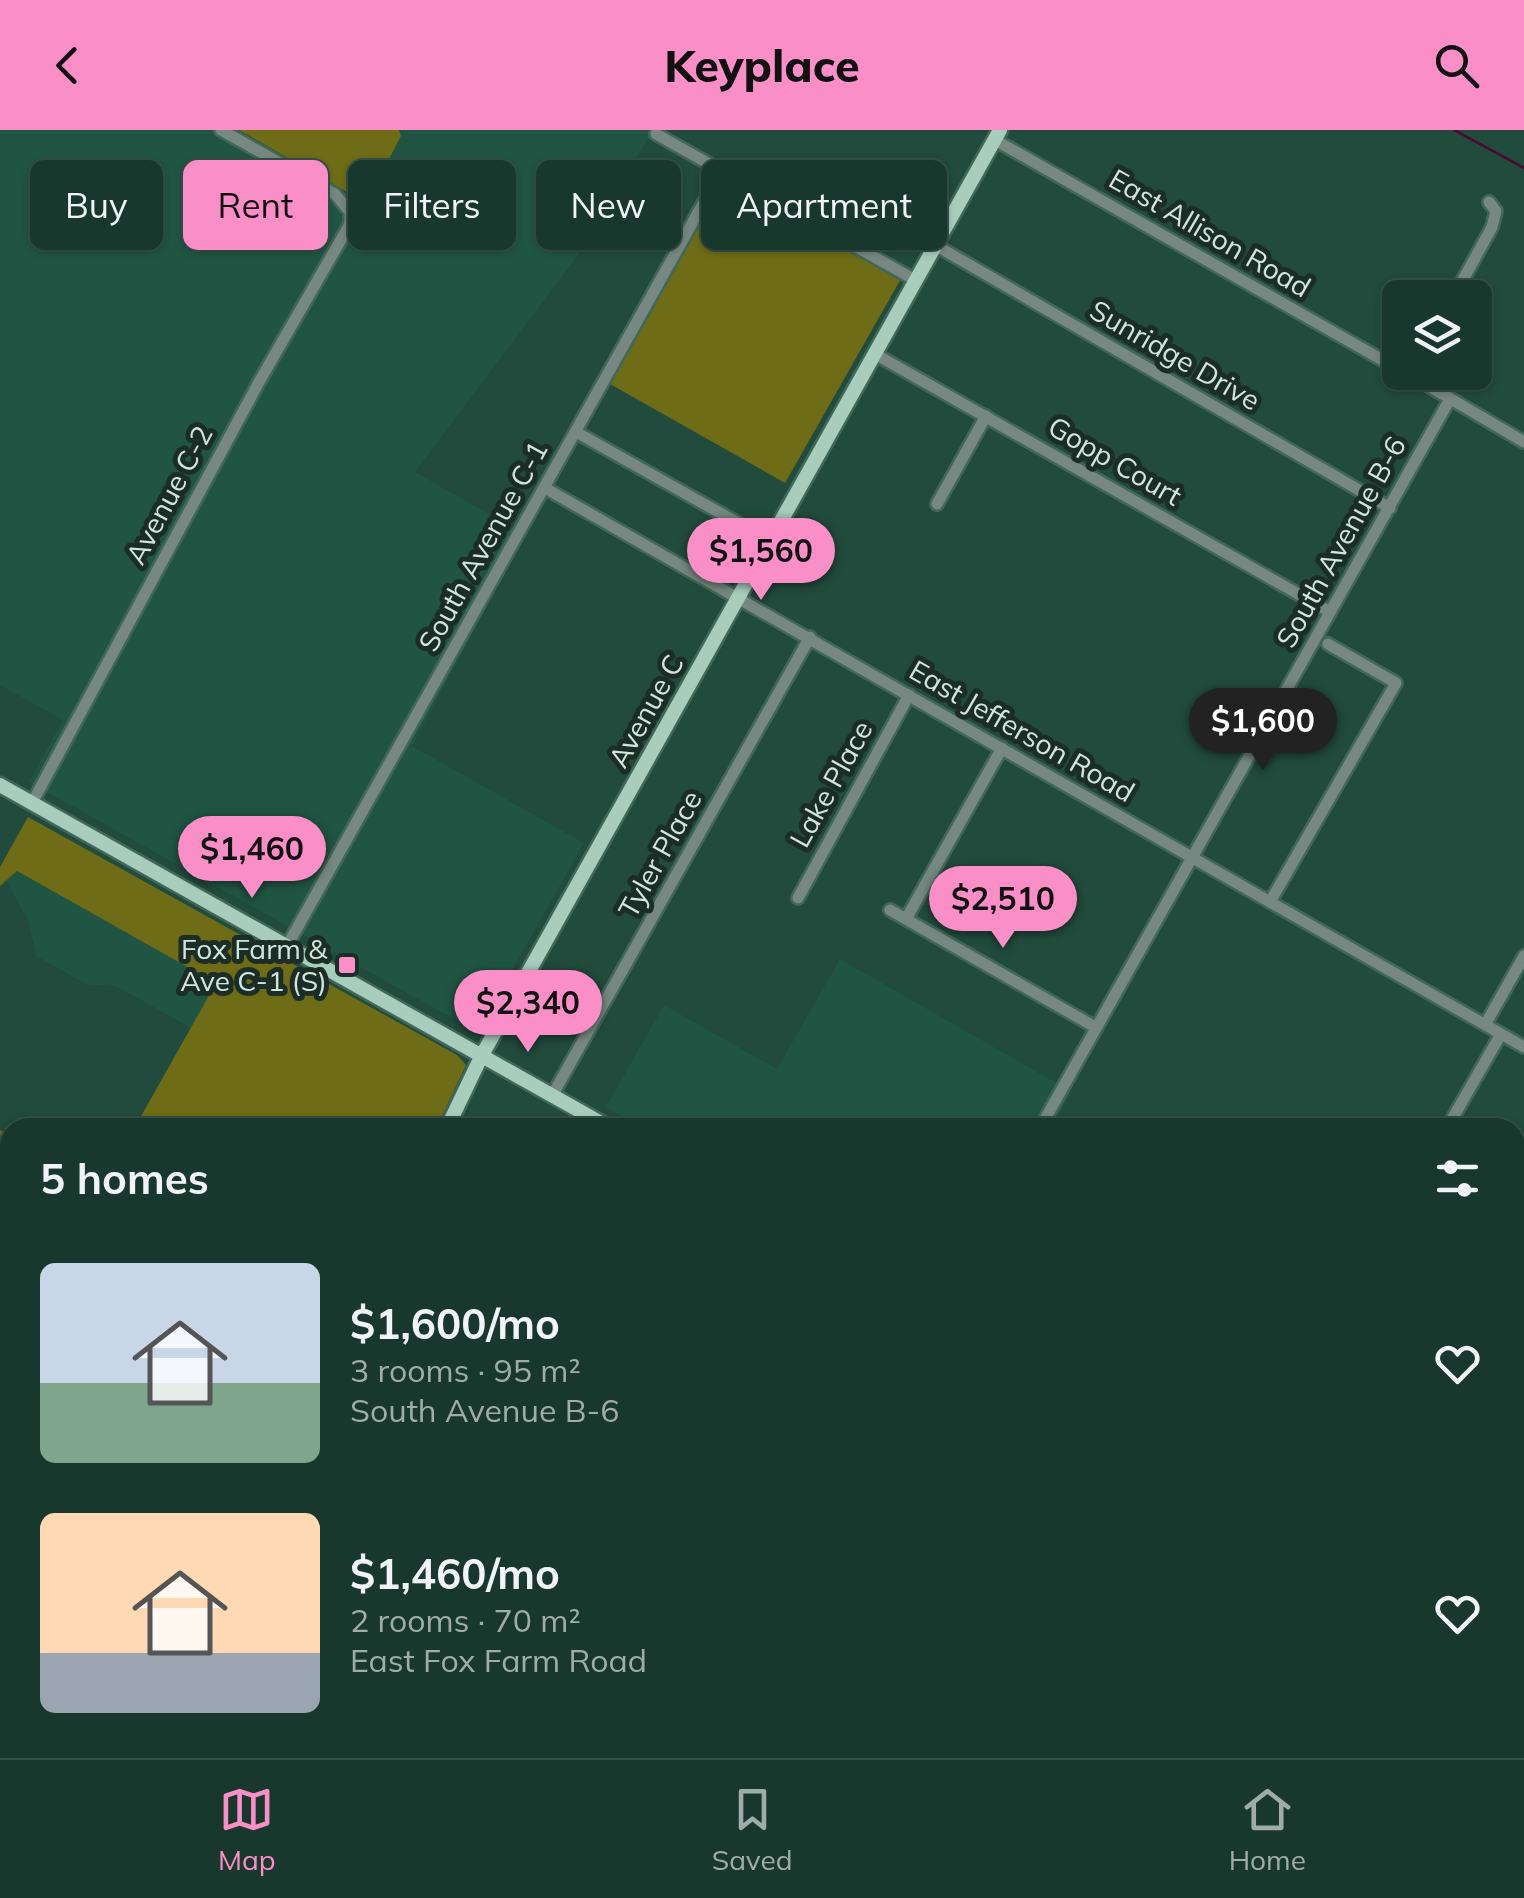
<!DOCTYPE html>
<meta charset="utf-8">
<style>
:root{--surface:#19382d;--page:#264339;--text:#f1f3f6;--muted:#9facaa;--line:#375249;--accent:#fa8fc8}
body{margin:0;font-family:Mulish,sans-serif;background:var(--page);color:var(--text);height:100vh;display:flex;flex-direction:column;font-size:38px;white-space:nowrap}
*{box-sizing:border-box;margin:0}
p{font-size:32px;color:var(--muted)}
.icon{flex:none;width:55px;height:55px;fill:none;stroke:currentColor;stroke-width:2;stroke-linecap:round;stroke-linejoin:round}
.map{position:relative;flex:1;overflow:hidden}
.details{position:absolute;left:0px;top:988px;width:1525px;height:642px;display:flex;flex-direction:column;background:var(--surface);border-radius:30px 30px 0 0;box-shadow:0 2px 8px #0004,0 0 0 2px var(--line)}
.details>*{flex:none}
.top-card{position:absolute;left:30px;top:30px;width:1000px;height:90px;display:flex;gap:20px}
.fabs{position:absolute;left:1382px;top:150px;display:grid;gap:20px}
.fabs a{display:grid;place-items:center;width:110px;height:110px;border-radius:15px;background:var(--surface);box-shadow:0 2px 8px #0004,0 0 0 2px var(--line);font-size:50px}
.price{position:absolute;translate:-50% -85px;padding:0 22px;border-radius:35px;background:var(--accent);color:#111;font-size:32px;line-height:65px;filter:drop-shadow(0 2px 5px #0008)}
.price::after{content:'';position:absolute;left:50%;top:60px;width:30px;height:22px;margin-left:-15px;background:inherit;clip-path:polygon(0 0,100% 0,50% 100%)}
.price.on{background:#222;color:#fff}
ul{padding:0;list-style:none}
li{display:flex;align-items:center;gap:30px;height:250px;padding:0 40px}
li span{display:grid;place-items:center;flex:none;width:280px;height:200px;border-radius:15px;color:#555}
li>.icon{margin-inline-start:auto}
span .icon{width:120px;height:120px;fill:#fffc;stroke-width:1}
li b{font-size:42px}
h2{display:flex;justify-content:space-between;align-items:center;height:120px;padding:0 40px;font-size:42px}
.chip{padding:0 35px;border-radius:15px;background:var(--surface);box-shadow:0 2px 8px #0004,0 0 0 2px var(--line);font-size:35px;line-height:90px}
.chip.on{background:var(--accent);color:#111}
header{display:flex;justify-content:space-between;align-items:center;height:130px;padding:0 40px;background:var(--accent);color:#111;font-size:45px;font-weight:800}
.dock{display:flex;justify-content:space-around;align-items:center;height:140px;border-top:2px solid var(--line);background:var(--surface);font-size:28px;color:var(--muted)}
.dock a{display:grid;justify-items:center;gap:5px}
.dock .on{color:var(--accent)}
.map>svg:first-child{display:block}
</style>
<header><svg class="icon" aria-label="back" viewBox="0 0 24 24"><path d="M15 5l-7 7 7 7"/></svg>Keyplace<svg class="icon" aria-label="search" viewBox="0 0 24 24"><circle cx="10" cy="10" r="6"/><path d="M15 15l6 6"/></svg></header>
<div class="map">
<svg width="1524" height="1628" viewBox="0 0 1524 1628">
<rect width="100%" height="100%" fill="#214b3c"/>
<path fill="#205543" d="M0 0H239L365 73 401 6 399 0H655L583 105 590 109 415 342 526 405 412 616 584 713 477 902 29 652 63 590 0 555Z
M16 741 217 853 191 898 116 856 88 855 36 826 28 790 5 749Z
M840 829 1072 962 1051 998H642L606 977 664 875 777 939Z"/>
<path fill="#6e6c16" d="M239 0H399L401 6 366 73Z
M726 48 902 147 785 353 610 254Z
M28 687 457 925 466 935 437 997H135L216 853 17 741 0 756V737Z
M0 1000 10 1005V1374L0 1371Z"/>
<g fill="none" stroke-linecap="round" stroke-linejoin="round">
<path stroke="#4e0434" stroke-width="2.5" d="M1454 0 1524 38"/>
<g stroke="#416759" stroke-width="16">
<path id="minor" d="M656 4 915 150
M995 10 1400 240
M935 115 1390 378
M1453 168 1492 97 1496 81 1489 72
M875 224 1330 482
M1405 242 1524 312
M576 302 770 411
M545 358 1524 917
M937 374 986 286
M32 673 259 252 350 94V82L335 64 221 0
M798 768 909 565
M1270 772 1396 553 1328 514
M890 780 1095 897
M906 789 1002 618
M287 816 722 40
M1485 895 1524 826
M553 964 810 507
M1040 998 1450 269
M1447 998 1501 904
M1166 1620 1180 1628
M1292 1628 1297 1620"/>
</g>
<g stroke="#416759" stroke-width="19">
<path id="major" d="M0 655 610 998
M447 998 482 925 1000 0
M1515 1515 1524 1520"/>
</g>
<g stroke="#416759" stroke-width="20">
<path id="highway" d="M0 1418 10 1421
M0 1445 10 1448
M622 1620 647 1628"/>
</g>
<use href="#minor" stroke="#768881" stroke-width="11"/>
<use href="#major" stroke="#a8cdbd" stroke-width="14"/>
<use href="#highway" stroke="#bbe9d5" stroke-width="15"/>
<g stroke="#416759" stroke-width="20" stroke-linecap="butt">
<path id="highway-bridge" d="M536 1620 561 1628"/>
</g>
<use href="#highway-bridge" stroke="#bbe9d5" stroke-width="15"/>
</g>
<rect fill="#fa8fc8" stroke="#1b2d26" stroke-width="4" x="337" y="825" width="20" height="20" rx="5"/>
<g text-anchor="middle" stroke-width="10" stroke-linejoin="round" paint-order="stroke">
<g font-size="28" fill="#d1e7dd" stroke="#1b2d26">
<text transform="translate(1210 103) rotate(30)" y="10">East Allison Road</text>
<text transform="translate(1175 225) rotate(30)" y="10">Sunridge Drive</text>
<text transform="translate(1115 331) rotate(30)" y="10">Gopp Court</text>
<text transform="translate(169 365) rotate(-62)" y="10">Avenue C-2</text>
<text transform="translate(1341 412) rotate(-61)" y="10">South Avenue B-6</text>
<text transform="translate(483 416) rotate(-61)" y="10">South Avenue C-1</text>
<text transform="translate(646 581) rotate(-61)" y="10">Avenue C</text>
<text transform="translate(1022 601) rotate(30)" y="10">East Jefferson Road</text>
<text transform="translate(831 654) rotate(-61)" y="10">Lake Place</text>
<text transform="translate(660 724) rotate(-61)" y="10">Tyler Place</text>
</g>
<g font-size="28" fill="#d1e7dd" stroke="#1b2d26" text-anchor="end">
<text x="327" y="829">Fox Farm &amp;<tspan x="327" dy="32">Ave C-1 (S)</tspan></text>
</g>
</g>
</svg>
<div class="fabs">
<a><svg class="icon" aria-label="layers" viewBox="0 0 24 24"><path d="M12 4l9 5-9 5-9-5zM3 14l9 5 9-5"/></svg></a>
</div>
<b class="price" style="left:761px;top:473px">$1,560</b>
<b class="price on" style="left:1263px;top:643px">$1,600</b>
<b class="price" style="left:252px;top:771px">$1,460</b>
<b class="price" style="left:1003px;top:821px">$2,510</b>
<b class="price" style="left:528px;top:925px">$2,340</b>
<div class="top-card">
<a class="chip">Buy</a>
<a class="chip on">Rent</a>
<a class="chip">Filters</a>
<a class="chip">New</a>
<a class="chip">Apartment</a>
</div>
<section class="details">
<h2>5 homes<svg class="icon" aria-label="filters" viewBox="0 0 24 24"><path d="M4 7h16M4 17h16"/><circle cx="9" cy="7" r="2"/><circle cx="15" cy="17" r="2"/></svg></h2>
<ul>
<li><span style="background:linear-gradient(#c9d6e8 60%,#7fa58c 0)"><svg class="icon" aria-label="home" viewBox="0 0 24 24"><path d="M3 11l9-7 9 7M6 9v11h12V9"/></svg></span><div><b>$1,600/mo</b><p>3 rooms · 95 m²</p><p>South Avenue B-6</p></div><svg class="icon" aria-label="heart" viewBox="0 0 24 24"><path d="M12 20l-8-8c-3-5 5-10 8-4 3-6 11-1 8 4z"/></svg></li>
<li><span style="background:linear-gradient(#ffd9b3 70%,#9aa5b1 0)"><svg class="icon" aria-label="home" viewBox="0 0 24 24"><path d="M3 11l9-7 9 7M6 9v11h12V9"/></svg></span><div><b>$1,460/mo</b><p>2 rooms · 70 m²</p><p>East Fox Farm Road</p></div><svg class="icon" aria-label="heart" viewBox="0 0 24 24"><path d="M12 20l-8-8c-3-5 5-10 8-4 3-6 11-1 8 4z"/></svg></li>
</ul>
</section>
</div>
<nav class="dock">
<a class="on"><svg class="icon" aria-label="map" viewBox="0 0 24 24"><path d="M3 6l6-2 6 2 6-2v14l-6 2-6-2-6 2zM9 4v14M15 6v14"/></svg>Map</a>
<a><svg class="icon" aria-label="saved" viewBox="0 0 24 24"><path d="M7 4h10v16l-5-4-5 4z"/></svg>Saved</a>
<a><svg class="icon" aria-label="home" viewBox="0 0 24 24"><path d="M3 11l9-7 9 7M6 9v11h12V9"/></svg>Home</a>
</nav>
